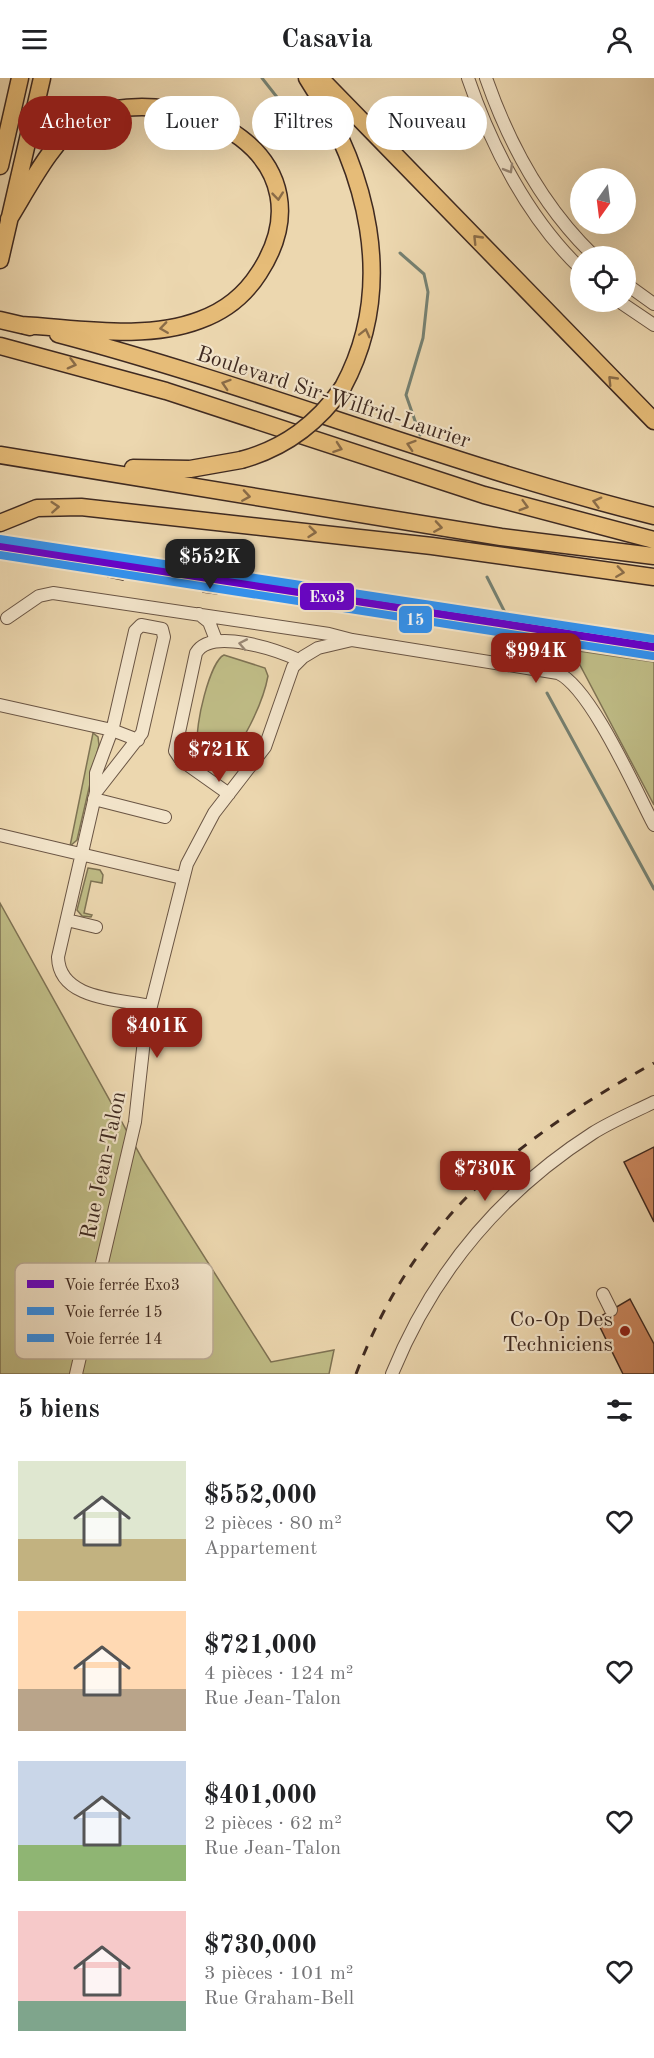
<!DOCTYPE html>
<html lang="fr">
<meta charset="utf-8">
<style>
:root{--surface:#fff;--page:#f2f2f2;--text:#202124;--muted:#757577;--accent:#8f2418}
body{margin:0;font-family:"Old Standard TT",serif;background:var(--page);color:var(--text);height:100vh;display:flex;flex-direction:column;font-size:22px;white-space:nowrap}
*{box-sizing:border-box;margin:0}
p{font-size:20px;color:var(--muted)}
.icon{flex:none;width:33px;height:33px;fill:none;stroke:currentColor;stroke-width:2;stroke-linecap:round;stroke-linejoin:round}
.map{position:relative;height:1296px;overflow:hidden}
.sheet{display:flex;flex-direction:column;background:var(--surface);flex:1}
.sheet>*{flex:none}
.top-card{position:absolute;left:18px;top:18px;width:618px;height:54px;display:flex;gap:12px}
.needle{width:39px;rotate:194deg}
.buttons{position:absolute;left:570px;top:90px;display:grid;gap:12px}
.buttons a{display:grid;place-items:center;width:66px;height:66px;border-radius:50%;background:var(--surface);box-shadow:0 6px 24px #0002;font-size:30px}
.price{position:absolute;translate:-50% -51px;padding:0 14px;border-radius:12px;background:var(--accent);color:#fff;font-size:20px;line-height:39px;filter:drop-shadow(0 2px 3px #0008)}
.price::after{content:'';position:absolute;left:50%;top:36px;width:18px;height:14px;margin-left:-9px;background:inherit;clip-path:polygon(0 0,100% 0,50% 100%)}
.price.current{background:#222;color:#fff}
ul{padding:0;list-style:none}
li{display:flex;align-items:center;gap:18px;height:150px;padding:0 18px}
li span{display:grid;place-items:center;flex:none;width:168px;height:120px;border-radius:0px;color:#555}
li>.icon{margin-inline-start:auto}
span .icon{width:72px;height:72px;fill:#fffc;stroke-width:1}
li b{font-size:26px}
h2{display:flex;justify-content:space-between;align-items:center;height:72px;padding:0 18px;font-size:26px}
.tag{padding:0 21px;border-radius:27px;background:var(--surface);box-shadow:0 6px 24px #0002;font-size:21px;line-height:54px}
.tag.current{background:var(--accent);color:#fff}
header{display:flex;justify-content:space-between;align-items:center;height:78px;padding:0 18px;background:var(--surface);font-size:27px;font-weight:600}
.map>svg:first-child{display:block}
</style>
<header><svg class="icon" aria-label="menu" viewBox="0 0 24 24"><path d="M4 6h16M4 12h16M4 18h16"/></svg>Casavia<svg class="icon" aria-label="person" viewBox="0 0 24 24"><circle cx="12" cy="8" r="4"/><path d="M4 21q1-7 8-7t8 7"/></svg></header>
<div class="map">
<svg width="654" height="1296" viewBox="0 0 654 1296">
<rect width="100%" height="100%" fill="#ecd7af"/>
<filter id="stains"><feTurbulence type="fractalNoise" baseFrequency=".00333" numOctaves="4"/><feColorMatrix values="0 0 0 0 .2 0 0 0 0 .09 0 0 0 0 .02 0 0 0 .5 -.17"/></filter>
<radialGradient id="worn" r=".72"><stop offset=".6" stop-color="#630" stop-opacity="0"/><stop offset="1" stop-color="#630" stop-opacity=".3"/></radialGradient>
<path fill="#bfbc86" stroke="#7f7354" stroke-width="1.5" d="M572 572 654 584V727Z
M224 577 265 590 268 598C264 620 241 678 218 684 208 681 201 675 198 665 194 650 210 583 224 577Z
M93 655 98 659 99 667 77 762 70 768Z
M88 790 100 792 103 797 102 805 91 803 84 835 92 837 91 839 82 838 77 832Z
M0 825 143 1082 271 1284 334 1272 329 1296H0Z"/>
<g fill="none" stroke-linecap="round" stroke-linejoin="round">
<path stroke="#758071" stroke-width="3" d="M262 0 313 65
M400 175 424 196 428 214 423 260 406 317 420 357
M487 499 524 572
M547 615 654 811"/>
</g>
<path fill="#cb8860" stroke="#3f2a21" stroke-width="1.5" d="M109 494 124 496 123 502 108 499Z
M204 508 218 511 217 516 203 514Z
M654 1069V1144L624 1084Z
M630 1221 654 1266V1296H623L596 1241Z"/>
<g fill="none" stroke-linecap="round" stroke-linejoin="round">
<g stroke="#6a5544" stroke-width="14">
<path id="minor" d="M468 0C491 68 528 140 580 190
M486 0C509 66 544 130 594 178
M626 206 654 226
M620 224 654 247
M199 536 209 544 216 562
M7 540 39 518 53 515 329 556 352 562 558 595C591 610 636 713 654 747
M0 627 112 652 138 662
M96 714V695L113 649 135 553 141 547 162 551 164 559 142 655 96 714 58 879C59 922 119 921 151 928
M229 716 181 682 175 673 196 575C211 549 277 572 299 582
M94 721 165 739
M0 757 182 800
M67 842 96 849
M603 1216 611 1232
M76 1296 135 1044 144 962 151 928 187 786 214 735 265 669 293 589 303 579 318 570 352 562
M392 1296C433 1195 501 1114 593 1055 612 1043 634 1034 654 1024"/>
</g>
<g stroke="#3f2a21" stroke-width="19">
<path id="highway" d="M307 0C367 92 398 207 343 309
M320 0 654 343
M0 88 20 0
M9 141C31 105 51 65 84 39 195 0 333 82 259 195 245 217 225 233 200 242 145 263 78 250 21 247
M0 182 42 0
M0 242 30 249
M58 256C259 309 452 388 654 438
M0 268 166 313 484 417 654 462
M0 377 501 459 654 478
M133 390 190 391 241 382
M0 445 37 430 81 429 432 468 654 499"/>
</g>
<use href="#minor" stroke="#f3e5cb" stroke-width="12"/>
<use href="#highway" stroke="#e6bc78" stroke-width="16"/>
<path stroke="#3f2a21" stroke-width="3" stroke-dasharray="10 10" stroke-linecap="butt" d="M356 1296C414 1142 514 1062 654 985"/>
<g stroke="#3f2a21" stroke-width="19" stroke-linecap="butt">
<path id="highway-bridge" d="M241 382C285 370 317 346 343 309"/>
</g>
<use href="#highway-bridge" stroke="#e6bc78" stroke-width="16"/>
<g stroke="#f3e5cb" stroke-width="12">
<path id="rail-1" d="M0 468 654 569"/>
</g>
<g stroke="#f3e5cb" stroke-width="12">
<path id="rail-2" d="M0 477 653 578"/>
</g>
<g stroke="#f3e5cb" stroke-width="12">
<path id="rail-3" d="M0 461 654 561"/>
</g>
<use href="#rail-1" stroke="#60c" stroke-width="8"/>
<use href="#rail-2" stroke="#3192f1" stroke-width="8"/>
<use href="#rail-3" stroke="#3192f1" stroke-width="8"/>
</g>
<defs><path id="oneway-chevron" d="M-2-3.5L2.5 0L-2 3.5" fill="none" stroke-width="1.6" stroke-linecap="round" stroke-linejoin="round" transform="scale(1.5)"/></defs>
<g stroke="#998876">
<use href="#oneway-chevron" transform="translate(509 91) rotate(60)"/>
<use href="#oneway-chevron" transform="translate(243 566) rotate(-169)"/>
</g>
<g stroke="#8a6c48">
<use href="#oneway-chevron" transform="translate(278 118) rotate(84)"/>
<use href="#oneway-chevron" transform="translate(477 161) rotate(-134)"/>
<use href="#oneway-chevron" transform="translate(164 250) rotate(172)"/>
<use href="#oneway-chevron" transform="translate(365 255) rotate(-76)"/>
<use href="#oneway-chevron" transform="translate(72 286) rotate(15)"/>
<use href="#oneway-chevron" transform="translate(612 302) rotate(-134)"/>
<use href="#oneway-chevron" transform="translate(226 306) rotate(-162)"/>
<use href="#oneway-chevron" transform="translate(411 367) rotate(-162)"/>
<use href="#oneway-chevron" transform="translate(338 370) rotate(19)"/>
<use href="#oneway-chevron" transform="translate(246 418) rotate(9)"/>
<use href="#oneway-chevron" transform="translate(597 424) rotate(-165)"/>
<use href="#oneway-chevron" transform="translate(524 428) rotate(16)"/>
<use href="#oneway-chevron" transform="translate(55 429) rotate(-4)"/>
<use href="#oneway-chevron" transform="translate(438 449) rotate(9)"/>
<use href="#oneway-chevron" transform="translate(312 454) rotate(6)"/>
<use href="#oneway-chevron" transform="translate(620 494) rotate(8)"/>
</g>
<circle fill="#8f2418" stroke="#f3e5cb" stroke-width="2" cx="625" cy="1253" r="6"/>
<g text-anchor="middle" stroke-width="4.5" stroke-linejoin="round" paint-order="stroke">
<g font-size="22" fill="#3f2a21" stroke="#f3e5cb">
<text transform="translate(334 318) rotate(18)" y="8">Boulevard Sir-Wilfrid-Laurier</text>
<text transform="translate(102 1087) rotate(-78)" y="8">Rue Jean-Talon</text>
</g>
<g font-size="22" fill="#3f2a21" stroke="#f3e5cb" text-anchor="end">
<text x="613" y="1248">Co-Op Des<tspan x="613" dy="25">Techniciens</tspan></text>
</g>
</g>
<rect x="15" y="1185" width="198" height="96" rx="9" fill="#f3e5cb" stroke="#bdad98" stroke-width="1.5"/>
<rect x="27" y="1202" width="27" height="8" fill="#60c"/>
<rect x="27" y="1229" width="27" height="8" fill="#3192f1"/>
<rect x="27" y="1256" width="27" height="8" fill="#3192f1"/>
<g font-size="16" fill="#3f2a21">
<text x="64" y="1212">Voie ferrée Exo3</text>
<text x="64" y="1239">Voie ferrée 15</text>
<text x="64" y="1266">Voie ferrée 14</text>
</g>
<g stroke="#f3e5cb" stroke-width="2">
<rect x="299" y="504" width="56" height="29" rx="6" fill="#60c"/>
<rect x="398" y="527" width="35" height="29" rx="6" fill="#3192f1"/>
</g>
<g font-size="16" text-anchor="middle" font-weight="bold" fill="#fff">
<text x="327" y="524">Exo3</text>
<text x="415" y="547">15</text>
</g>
<rect width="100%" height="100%" filter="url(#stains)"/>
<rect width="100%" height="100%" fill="url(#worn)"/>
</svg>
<div class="buttons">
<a><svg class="needle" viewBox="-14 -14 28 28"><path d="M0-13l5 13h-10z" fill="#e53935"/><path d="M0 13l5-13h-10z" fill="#757577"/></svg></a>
<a><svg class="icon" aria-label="locate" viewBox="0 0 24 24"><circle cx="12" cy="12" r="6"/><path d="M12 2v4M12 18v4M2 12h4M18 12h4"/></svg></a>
</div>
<b class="price current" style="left:210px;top:512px">$552K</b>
<b class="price" style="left:536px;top:606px">$994K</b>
<b class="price" style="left:219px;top:705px">$721K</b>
<b class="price" style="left:157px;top:981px">$401K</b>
<b class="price" style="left:485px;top:1124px">$730K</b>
<div class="top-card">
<a class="tag current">Acheter</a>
<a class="tag">Louer</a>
<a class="tag">Filtres</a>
<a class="tag">Nouveau</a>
</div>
</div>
<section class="sheet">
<h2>5 biens<svg class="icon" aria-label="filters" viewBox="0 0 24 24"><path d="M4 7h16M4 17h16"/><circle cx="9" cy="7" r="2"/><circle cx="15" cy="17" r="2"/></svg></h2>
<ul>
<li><span style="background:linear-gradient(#dfe7d0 65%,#c2b280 0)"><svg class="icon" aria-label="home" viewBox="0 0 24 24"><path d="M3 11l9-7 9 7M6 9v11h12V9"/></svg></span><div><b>$552,000</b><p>2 pièces · 80 m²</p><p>Appartement</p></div><svg class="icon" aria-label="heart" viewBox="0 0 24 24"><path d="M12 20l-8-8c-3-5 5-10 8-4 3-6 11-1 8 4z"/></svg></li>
<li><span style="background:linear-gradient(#ffd9b3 65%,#b9a48a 0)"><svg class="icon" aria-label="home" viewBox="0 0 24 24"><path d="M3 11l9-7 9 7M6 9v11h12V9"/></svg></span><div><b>$721,000</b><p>4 pièces · 124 m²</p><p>Rue Jean-Talon</p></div><svg class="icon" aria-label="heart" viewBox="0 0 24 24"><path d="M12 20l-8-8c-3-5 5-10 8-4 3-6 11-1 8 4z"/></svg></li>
<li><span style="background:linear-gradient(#c9d6e8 70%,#8fb573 0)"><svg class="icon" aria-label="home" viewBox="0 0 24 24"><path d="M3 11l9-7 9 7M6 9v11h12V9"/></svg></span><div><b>$401,000</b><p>2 pièces · 62 m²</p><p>Rue Jean-Talon</p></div><svg class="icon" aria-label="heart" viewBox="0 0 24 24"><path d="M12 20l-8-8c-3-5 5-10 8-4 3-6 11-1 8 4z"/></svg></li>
<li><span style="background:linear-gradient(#f6c9c9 75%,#7fa58c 0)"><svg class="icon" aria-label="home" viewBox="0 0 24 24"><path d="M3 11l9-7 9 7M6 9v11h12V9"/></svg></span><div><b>$730,000</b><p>3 pièces · 101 m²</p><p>Rue Graham-Bell</p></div><svg class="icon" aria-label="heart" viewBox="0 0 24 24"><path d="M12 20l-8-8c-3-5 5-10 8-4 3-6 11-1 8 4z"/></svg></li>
</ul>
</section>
